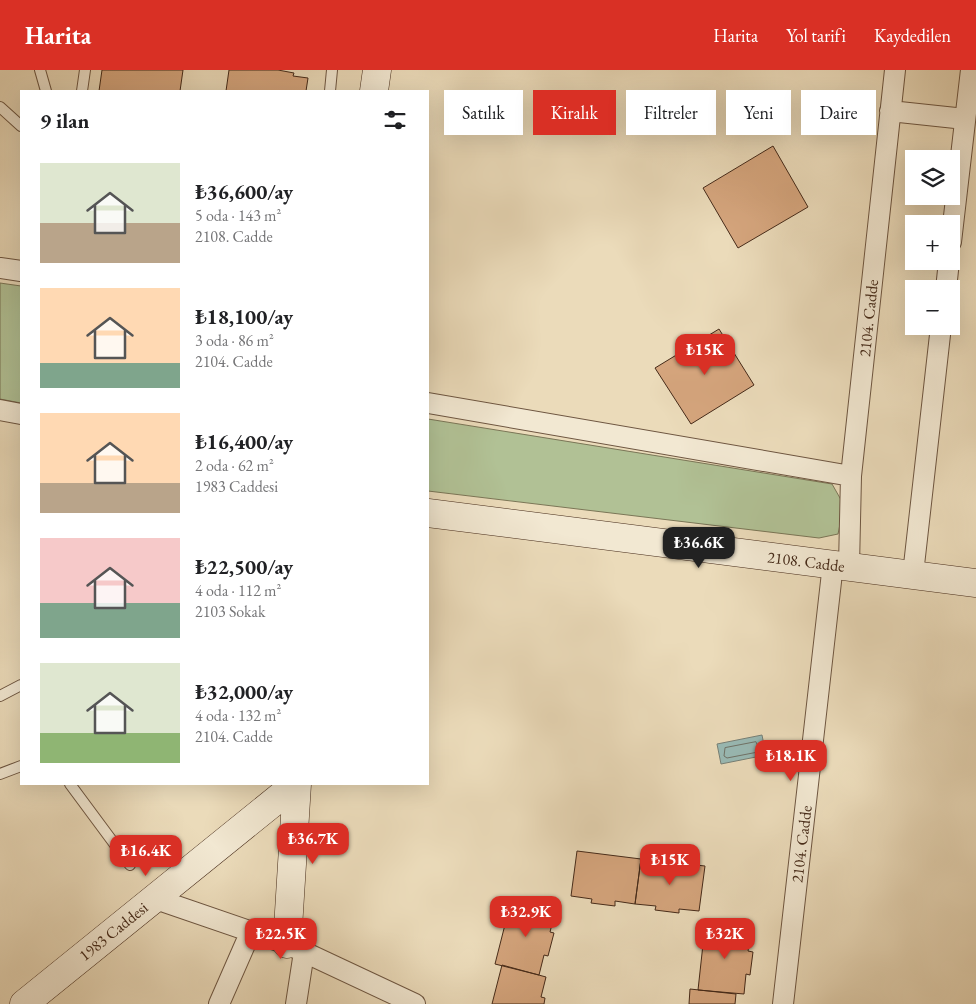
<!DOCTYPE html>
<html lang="tr">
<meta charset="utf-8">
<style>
:root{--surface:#fff;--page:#f6f6f6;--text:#202124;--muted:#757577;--accent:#d93025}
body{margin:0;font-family:"EB Garamond",serif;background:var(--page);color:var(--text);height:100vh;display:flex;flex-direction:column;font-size:19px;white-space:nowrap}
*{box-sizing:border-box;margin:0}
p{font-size:16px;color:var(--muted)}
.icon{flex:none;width:28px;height:28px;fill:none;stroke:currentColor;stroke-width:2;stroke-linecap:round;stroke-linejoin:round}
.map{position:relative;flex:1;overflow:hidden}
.details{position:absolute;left:20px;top:20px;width:409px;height:695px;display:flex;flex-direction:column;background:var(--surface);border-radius:0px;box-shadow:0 5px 20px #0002}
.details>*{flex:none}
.guide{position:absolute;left:444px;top:20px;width:456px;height:45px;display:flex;gap:10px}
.fabs{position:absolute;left:905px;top:80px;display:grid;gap:10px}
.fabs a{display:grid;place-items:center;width:55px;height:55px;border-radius:0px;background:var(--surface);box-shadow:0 5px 20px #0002;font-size:25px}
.price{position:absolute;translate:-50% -42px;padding:0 11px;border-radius:10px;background:var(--accent);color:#fff;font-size:16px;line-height:32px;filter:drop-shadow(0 1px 2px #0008)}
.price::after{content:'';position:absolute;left:50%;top:30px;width:15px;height:11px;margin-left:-8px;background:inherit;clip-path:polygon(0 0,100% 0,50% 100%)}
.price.active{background:#222;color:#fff}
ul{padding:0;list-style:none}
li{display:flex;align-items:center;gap:15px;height:125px;padding:0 20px}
li span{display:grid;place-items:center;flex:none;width:140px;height:100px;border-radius:0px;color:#555}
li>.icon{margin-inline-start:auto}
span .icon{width:60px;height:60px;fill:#fffc;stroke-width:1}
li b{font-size:21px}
h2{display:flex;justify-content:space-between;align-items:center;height:60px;padding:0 20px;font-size:21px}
.chip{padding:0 18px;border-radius:0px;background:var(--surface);box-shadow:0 5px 20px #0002;font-size:18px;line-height:45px}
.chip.active{background:var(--accent);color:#fff}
header{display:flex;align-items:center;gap:30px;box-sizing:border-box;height:70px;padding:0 25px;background:var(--accent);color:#fff}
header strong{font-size:24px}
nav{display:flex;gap:28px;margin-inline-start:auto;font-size:18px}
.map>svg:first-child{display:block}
</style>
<header>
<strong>Harita</strong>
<nav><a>Harita</a><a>Yol tarifi</a><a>Kaydedilen</a></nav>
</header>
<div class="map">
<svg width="976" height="934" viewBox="0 0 976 934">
<rect width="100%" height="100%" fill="#ebdbba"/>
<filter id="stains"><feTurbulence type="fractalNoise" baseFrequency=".004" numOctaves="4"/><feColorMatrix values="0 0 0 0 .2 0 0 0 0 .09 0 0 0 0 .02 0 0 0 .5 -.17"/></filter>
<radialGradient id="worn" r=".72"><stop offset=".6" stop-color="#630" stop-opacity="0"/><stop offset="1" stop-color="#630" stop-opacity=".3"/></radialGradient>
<path fill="#b1c195" stroke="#7b7657" d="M0 213 21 216V333L0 329Z
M428 349 832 414 844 435 838 464 819 468 428 421Z"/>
<path fill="#99bab5" stroke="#778077" d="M762 665 766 685 721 694 717 674Z"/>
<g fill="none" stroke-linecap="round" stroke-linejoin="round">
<path stroke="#6f7267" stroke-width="1" d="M756 672 759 679 758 682 727 688 724 686 725 678Z"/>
</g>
<path fill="#d5a57d" stroke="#452a19" d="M102 0H183L180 21H99Z
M229 0H278L294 3 293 6 308 8 306 21H226Z
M773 76 808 137 738 178 703 118Z
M719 259 754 315 691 354 655 298Z
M577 781 641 789 635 834 615 831V836L591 833 592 829 571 826Z
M641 789 705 796 699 841 679 839V843L655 840 656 836 635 834Z
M511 831 555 843 550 862 554 863 548 886 544 885 539 905 495 894Z
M705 856 751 861 748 881 753 882 750 905 746 904 744 924 698 920Z
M502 895 546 907 541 927 545 928 544 934H492Z
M690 919 736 924 735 934H689Z"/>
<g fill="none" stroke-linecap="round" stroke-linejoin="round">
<g stroke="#6e5641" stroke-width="12">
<path id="lane" d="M40 0 46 21
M82 21 85 0
M330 21 332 0
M0 37 21 56
M0 626 21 615
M0 704 21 696
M70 714 130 795"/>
</g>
<g stroke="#6e5641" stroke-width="22">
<path id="street" d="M890 41 965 49
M951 172 971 0
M0 198 21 201
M946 219 949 191
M428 333 851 406
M0 340 21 344
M849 496 851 406 895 0
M913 504 941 256
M153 828 287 874 415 934
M219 934 251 861
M296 934 304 882
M783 934 833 494"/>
</g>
<g stroke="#452a19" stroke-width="29">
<path id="secondary" d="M374 21 377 0
M428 443 976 513
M287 874 297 714
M24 934 296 714"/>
</g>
<use href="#lane" stroke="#f2e8d2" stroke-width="10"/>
<use href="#street" stroke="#f2e8d2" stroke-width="20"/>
<use href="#secondary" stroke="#f2e8d2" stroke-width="28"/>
</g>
<g text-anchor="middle" stroke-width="5" stroke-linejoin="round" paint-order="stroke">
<g font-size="16" fill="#452a19" stroke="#f2e8d2">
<text transform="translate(868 248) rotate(-84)" y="6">2104. Cadde</text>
<text transform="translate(806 491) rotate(7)" y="6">2108. Cadde</text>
<text transform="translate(801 774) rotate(-83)" y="6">2104. Cadde</text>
<text transform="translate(113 861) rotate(-39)" y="6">1983 Caddesi</text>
</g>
</g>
<rect width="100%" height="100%" filter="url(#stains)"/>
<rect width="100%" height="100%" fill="url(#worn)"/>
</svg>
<div class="fabs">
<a><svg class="icon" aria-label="layers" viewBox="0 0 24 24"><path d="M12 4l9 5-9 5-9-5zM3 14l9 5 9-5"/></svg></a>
<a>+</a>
<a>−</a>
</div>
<b class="price" style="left:705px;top:306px">₺15K</b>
<b class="price active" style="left:699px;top:499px">₺36.6K</b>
<b class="price" style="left:791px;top:712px">₺18.1K</b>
<b class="price" style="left:313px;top:795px">₺36.7K</b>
<b class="price" style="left:146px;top:807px">₺16.4K</b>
<b class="price" style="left:670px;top:816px">₺15K</b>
<b class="price" style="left:526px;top:868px">₺32.9K</b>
<b class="price" style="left:281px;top:890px">₺22.5K</b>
<b class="price" style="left:725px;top:890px">₺32K</b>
<div class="guide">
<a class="chip">Satılık</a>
<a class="chip active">Kiralık</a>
<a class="chip">Filtreler</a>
<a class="chip">Yeni</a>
<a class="chip">Daire</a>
</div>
<section class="details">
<h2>9 ilan<svg class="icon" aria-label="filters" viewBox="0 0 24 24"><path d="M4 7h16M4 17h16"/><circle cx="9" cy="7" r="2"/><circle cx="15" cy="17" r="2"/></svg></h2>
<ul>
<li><span style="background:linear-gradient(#dfe7d0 60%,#b9a48a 0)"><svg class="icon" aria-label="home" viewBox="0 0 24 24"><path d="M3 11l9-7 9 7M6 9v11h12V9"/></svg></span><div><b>₺36,600/ay</b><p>5 oda · 143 m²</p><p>2108. Cadde</p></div></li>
<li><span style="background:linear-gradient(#ffd9b3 75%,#7fa58c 0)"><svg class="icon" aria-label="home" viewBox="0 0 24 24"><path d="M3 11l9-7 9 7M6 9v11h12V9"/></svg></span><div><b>₺18,100/ay</b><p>3 oda · 86 m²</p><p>2104. Cadde</p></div></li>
<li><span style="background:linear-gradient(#ffd9b3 70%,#b9a48a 0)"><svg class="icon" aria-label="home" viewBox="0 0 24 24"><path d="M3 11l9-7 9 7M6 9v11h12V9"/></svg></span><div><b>₺16,400/ay</b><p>2 oda · 62 m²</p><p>1983 Caddesi</p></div></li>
<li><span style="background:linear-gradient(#f6c9c9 65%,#7fa58c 0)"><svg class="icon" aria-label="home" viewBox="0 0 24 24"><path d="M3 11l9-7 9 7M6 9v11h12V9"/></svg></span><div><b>₺22,500/ay</b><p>4 oda · 112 m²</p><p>2103 Sokak</p></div></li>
<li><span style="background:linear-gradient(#dfe7d0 70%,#8fb573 0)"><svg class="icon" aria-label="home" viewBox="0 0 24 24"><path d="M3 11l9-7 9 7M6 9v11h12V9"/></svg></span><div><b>₺32,000/ay</b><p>4 oda · 132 m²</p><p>2104. Cadde</p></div></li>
</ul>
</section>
</div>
